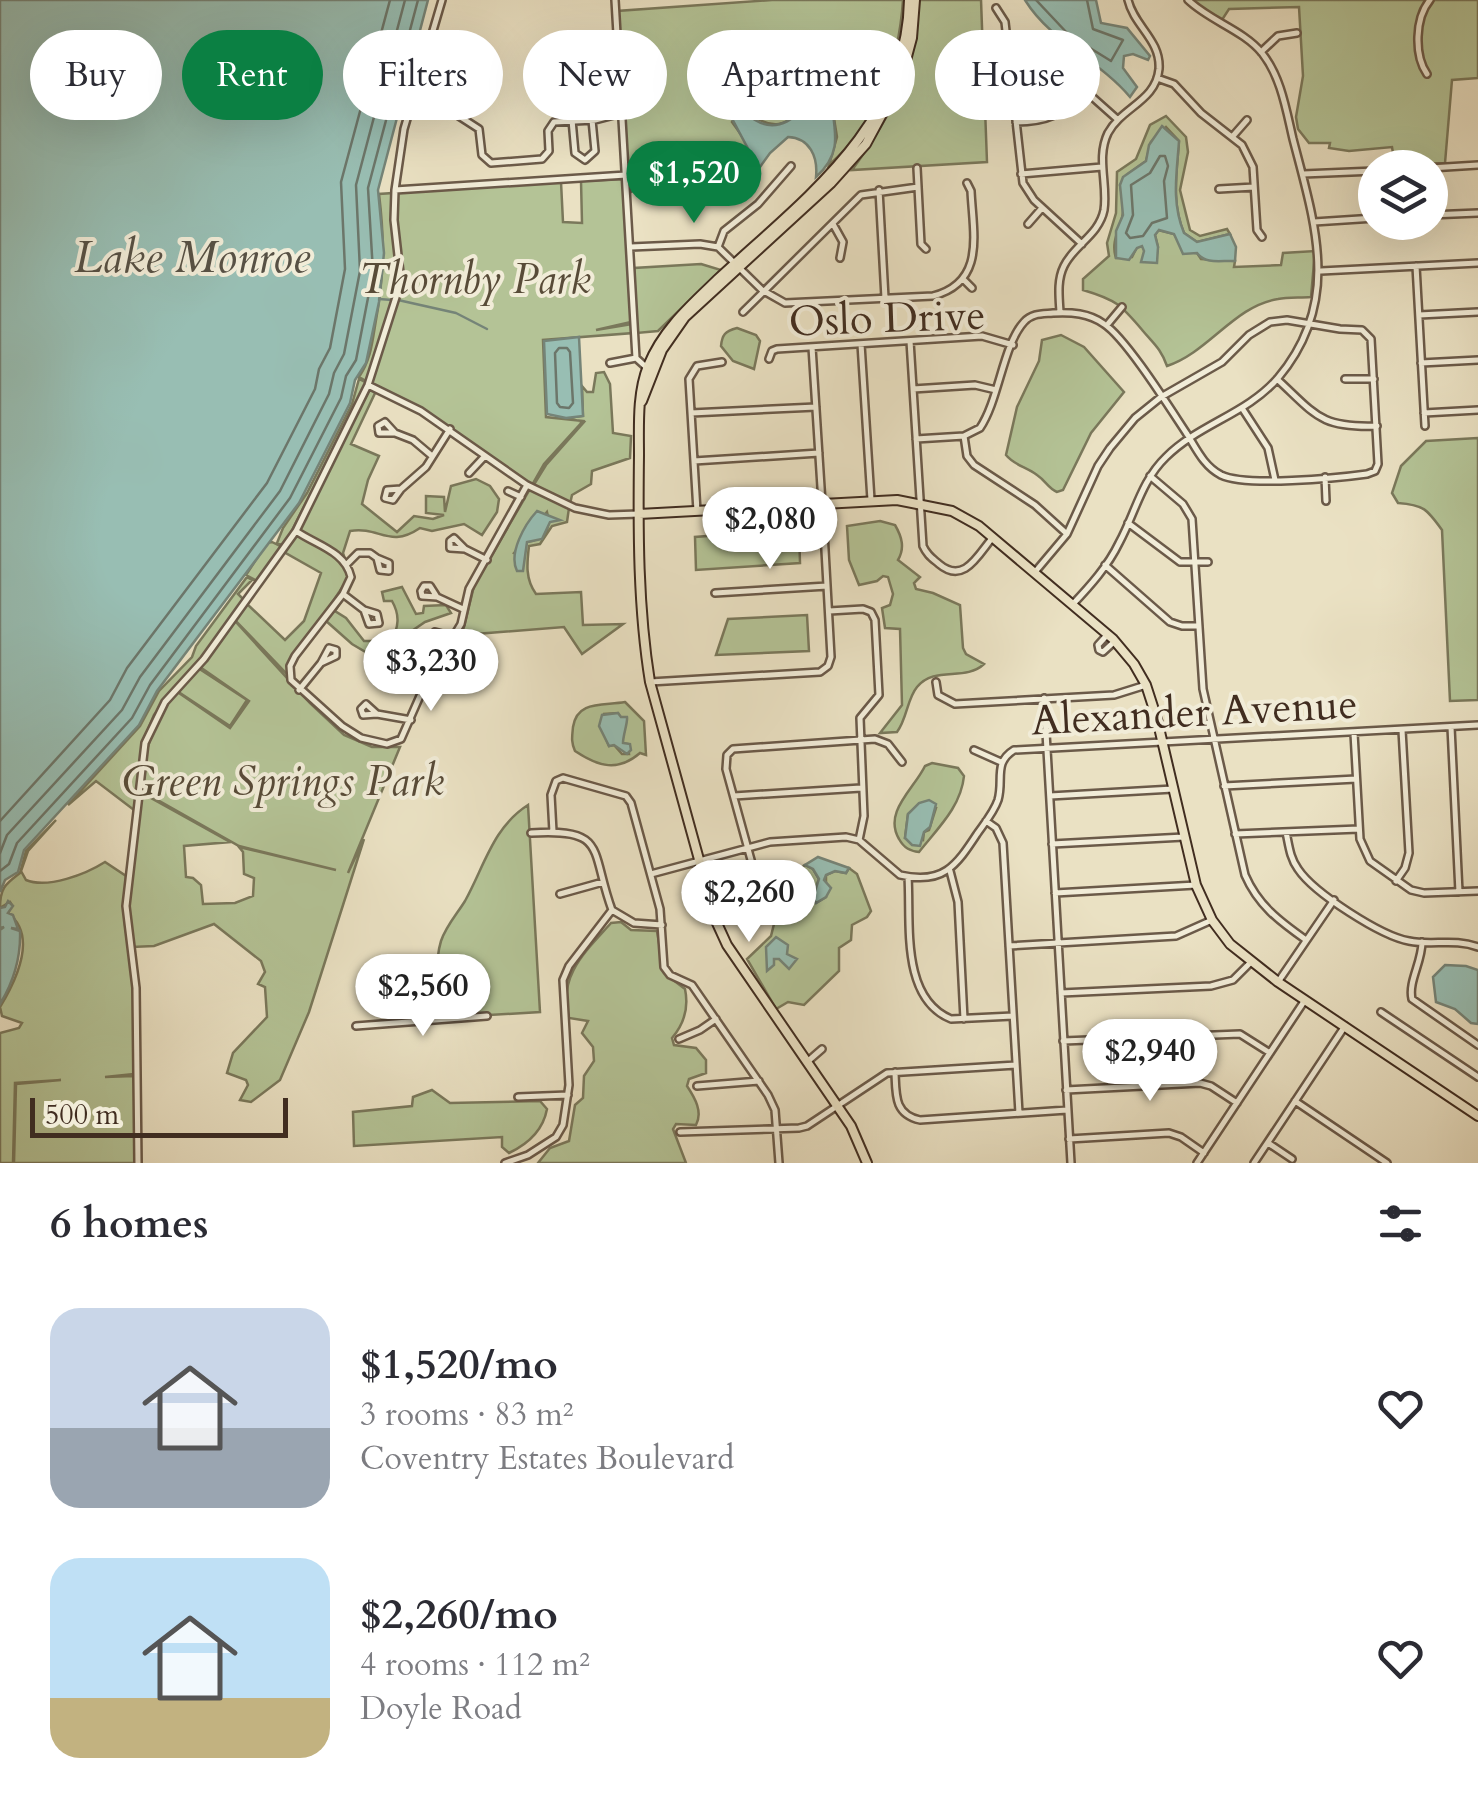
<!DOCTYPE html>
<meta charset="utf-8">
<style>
:root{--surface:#fff;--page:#f7f7f7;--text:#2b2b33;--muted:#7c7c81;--accent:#0b8043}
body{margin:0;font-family:Cardo,serif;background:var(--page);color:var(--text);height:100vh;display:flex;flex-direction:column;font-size:38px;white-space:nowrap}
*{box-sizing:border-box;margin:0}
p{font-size:32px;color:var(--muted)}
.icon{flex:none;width:55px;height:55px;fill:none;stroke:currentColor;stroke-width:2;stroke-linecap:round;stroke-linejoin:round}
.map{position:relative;height:1163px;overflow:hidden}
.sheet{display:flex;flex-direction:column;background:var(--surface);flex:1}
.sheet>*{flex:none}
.hud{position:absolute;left:30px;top:30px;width:1420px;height:90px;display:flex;gap:20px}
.controls{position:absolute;left:1358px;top:150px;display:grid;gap:20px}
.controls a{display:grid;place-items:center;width:90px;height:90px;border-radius:50%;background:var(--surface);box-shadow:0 10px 40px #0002;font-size:50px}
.scale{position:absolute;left:30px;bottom:25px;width:258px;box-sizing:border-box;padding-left:10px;border:5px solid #412d20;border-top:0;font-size:28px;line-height:35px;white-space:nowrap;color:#412d20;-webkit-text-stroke:8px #f1ecd8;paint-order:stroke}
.price{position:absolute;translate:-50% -85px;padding:0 22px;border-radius:35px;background:#fff;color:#222;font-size:32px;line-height:65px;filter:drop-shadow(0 2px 5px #0008)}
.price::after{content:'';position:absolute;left:50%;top:60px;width:30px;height:22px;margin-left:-15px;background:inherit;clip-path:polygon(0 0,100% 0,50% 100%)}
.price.current{background:var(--accent);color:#fff}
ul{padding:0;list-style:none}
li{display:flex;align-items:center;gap:30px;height:250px;padding:0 50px}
li span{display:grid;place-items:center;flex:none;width:280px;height:200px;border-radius:30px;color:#555}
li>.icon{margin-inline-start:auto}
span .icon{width:120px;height:120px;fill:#fffc;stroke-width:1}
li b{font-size:42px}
h2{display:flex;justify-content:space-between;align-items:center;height:120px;padding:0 50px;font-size:42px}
.tag{padding:0 35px;border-radius:45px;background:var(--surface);box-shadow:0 10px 40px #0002;font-size:35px;line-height:90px}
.tag.current{background:var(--accent);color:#fff}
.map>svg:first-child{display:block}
</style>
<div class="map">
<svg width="1478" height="1163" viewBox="0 0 1478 1163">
<rect width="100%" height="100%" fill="#eae1c3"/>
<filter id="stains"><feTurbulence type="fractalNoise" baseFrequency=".002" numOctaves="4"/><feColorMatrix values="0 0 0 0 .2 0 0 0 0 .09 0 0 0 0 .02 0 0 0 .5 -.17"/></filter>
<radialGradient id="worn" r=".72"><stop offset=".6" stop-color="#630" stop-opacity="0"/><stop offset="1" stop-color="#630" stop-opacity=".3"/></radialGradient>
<path fill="#b4c396" stroke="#7a785b" stroke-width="2.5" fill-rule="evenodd" d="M772 0H903C899 62 877 123 829 165L837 137 831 100 811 98C789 129 770 133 742 107L732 122C754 152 763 166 735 196L678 167 629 193 617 11Z
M918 0H981L987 162 852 170C893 114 915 70 918 0Z
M1191 0H1429C1419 25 1409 52 1426 76L1429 75C1416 55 1417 17 1434 0H1478V78L1452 80 1445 163 1395 165 1392 147 1349 151 1329 148 1330 143H1309L1298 129 1296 117 1303 76 1299 7 1229 9 1220 23Z
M1166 116 1186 137 1188 152 1180 190 1190 230 1200 236 1227 229 1230 234 1197 242 1184 233C1171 202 1177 172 1179 141L1166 127 1151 142 1146 161 1128 174 1120 185C1122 195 1125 207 1122 218 1118 232 1111 243 1116 258L1132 257 1137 247 1142 246 1156 259 1158 247 1155 235 1158 230 1174 234 1186 252 1197 253 1201 259 1235 261 1234 267 1281 265 1283 253 1315 251 1311 297C1300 298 1288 297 1278 299 1234 306 1209 352 1167 366 1161 349 1154 344 1143 331 1121 305 1117 300 1083 290V279L1109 256 1107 243 1116 213 1117 172 1136 159 1150 125Z
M624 179 631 322 596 330 632 324 633 333 543 340 546 417 583 421 544 464 532 485 450 428 359 377C370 361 372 345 375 326 384 277 385 243 379 194L561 182 563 222 582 223 581 181Z
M701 264 721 270 658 331 637 333 634 268Z
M737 328 756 335 760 341 754 369 733 361 721 346C722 335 725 331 737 328Z
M1061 335 1084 347 1124 392 1091 433 1063 490 1057 492C1048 488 1046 481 1037 475 1026 467 1014 465 1006 455L1017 407 1039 361 1042 340Z
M604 372 610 384 613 433 631 436 630 458 592 471 591 484 572 495 570 504 533 486 546 465 584 422 566 418 583 416 582 386 587 392H593L596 373Z
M359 379 367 383 284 546 277 543 283 528 307 493 352 404Z
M370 388 376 391 351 444 379 456 368 480 362 504 397 532 414 516 433 519 444 515 426 513V496L444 497 445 512 451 486 476 479 490 486 499 499 497 512 482 535 464 524 432 531 420 528C389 549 380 526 350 531L343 553 345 559 299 530Z
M1478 438V700L1450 701 1442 530C1427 509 1424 505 1398 503L1392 493 1401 466 1426 441Z
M530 489 569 508 567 522 552 526 540 544 529 546C527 563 525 579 536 594L581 592 583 625 623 624 582 654 564 627 462 635 474 586ZM547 512C552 530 543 540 527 542L522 557 514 553Z
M880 521 895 525C902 537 905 548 898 560L920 577 914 583 916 589 933 593 960 605 963 648 966 654 984 664C965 682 935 665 917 687 907 699 907 719 897 732L880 733 902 705 900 629 885 628 882 608 890 605 893 594 888 577 883 576 877 581 859 585 849 560 847 526Z
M799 529 800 563 696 570 695 537Z
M297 534C317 546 340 554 349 577L286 673 235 620 246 603 285 640 304 621 321 573 284 552Z
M272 542 284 548 259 582 246 575 267 543Z
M247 577 252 580 238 594 244 600 202 658 154 715 143 742 134 810 96 781 68 805 140 726 159 691 192 657 196 646Z
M402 587 416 614 423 613 424 606 446 605 451 613 425 622 374 657 352 644 325 620 344 597 335 611 346 618 364 641H391C399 627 400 615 392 601H384L382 592Z
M807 615 809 651 716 655 728 619Z
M235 621 310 703 344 735 372 747H400L348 873 364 839 309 1012 280 1080 251 1102 240 1100 248 1085 246 1080 227 1073 233 1053 267 1017 265 987 258 984 265 972 261 961 214 924 154 946 132 947 128 906 140 792 230 842 184 846 186 877 193 878 201 885 203 904 235 903 253 896 254 878 244 874 243 852 239 847 336 870 239 846 140 790C144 751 152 724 176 691L230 728 249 701 200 667Z
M198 668 247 700 230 726 177 691Z
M625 702 644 721 646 755 640 753C618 772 599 767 575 751 571 742 572 737 573 727 577 700 603 706 625 702ZM618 713 625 726 622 743 628 744 629 754H622L614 745 609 746 602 729 604 714Z
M932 763 958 768 964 776C961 807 937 829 919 852 910 851 904 848 899 839 883 812 914 789 925 766ZM918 805 936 808 929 830 924 832 923 840 905 838 908 814Z
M528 805 540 1012 438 1018C436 998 435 960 441 941 446 926 457 914 465 901 484 867 493 827 528 805Z
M56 820 28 851 21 871 26 880C48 889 86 874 105 862L126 876 125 925 134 988V1074L105 1077 134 1076 136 1163H14L16 1084 61 1080 15 1083 13 1163H0V1033L19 1028 22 1023 2 1016 0 1007C17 979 38 936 8 913L12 905 10 902 0 908C0 887 6 884 20 873L26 851Z
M805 865 813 869 819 879 812 899 816 903 826 897V875L835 871 846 873 849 868 857 874 871 911 867 917 852 925 851 940 839 948V971L804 1005 788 1002 776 1009 747 959 771 936 775 920 795 895 800 869Z
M621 922 631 930 657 931 664 973 685 989C689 1008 684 1024 672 1038L674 1045 696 1048 706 1060V1073L689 1079 687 1086C695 1098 703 1112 696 1125L676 1124 673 1129 686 1163H538L550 1148 569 1141 575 1105 583 1098 584 1076 594 1061 593 1047 582 1033 588 1021 569 1018C557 976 586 951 611 923Z
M432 1090 450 1103 540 1101 547 1109C543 1131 528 1144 509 1153L502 1147V1137L354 1146 353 1112 412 1106 413 1097Z"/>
<path fill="#98beb3" stroke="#758478" stroke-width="2.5" d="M0 0H428L378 190 384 253 379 302 366 363 355 380 350 403 299 503 157 691 139 725 24 850 18 872 5 880 0 892Z
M1025 0H1096L1101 23 1127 28 1150 56 1148 60 1133 54 1124 56 1123 68 1137 87 1130 97C1099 60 1051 42 1025 0Z
M811 98 831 100C835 132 843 153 816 177 818 157 810 138 788 137L770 153 750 181 754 160 728 111 736 104C743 108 748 115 755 120 778 134 799 117 811 98Z
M1162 126 1179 141C1177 172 1171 202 1184 233L1197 242 1230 234 1236 247 1235 261C1222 260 1206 265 1197 253L1183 254 1174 234 1159 230 1155 235 1158 247 1157 263 1141 262 1144 251 1142 246 1137 248 1129 260 1116 258V231L1123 215 1120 185 1123 177 1146 161 1149 145Z
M579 337 583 416 566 418 547 414 544 341Z
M537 511 560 520 550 522 542 539 527 542 523 571H517C508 553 525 524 537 511Z
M618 713 621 717H627C628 722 623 735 623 743L630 744 631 750 627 754 614 745 609 746 599 726 602 715Z
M929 800 936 804 930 827 924 832 920 846 912 845 905 838 908 814 919 803Z
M818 857 849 868 846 873 835 871 826 875 824 880 831 888 826 897 816 903 810 895 815 891 819 879 813 869 805 865Z
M8 901 13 906 8 913 13 915 18 929 11 928 20 931C21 958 14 981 0 1004V930L4 927 0 928V908L5 907Z
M776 937 788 945 787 954 797 959 789 969 779 959H774V965L767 971 766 947Z
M1445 965 1466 966 1478 970V1024L1471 1023 1455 1009 1436 1002 1433 977Z"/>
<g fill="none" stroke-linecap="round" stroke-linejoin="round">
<path stroke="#6c766a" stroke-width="2.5" d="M1036 0 1069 35 1111 61 1123 40 1093 29 1087 0
M1165 156 1168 166 1164 181 1167 218 1152 223 1143 236 1130 238 1126 233 1133 215 1131 185 1150 173 1160 156Z
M559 348H567L570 352 573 403 569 408 560 407 557 403 555 353Z
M0 821 110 700 127 668 267 483 315 389 319 369 330 348 345 269 341 182 390 0
M0 853 7 835 122 710 140 677 280 491 329 394 334 373 344 354 360 271 356 185 405 0
M0 871 9 864 17 843 132 718 150 685 290 498 341 398 346 376 356 360 373 272 368 188 418 0"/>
<path stroke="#758478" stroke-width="2.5" d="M379 299 392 300
M398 300 456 313 487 329"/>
<g stroke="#6b5a49" stroke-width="10">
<path id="minor" d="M615 0 636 358 646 367
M996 8 1005 22 1023 183 1034 200 1082 244
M1261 52 1278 36 1297 33
M1060 59 1062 70 1117 119
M1427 74C1414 55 1415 18 1430 0
M1157 78 1174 84 1201 113 1242 145 1253 167 1257 230 1262 237
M443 102 449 105 446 111 440 109Z
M448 109 479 129 482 155 491 163 542 159 549 151 548 131 554 122 595 120 622 113
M572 120 575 153 585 160 595 151 592 120
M1016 122C1047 122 1063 114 1085 92
M1233 136 1247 120
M917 168 921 244 926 249
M1430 168 1478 165
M1021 174 1102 167
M1303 174 1375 171
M1219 189 1254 187
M395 190 626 175
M879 190 885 298
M1430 215 1478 213
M1314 222 1375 218
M833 224 843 242 840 258
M1028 224 1042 208
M631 247 700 244 718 247 762 290 785 303 933 296C986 282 973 234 971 191L967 183
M718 247 724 231 758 204 791 166
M1416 266 1425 426
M1321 271 1478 263
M964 280 972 288
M743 312 861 195 918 187
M1060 312C1059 296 1057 280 1064 266 1074 245 1099 235 1104 210 1108 184 1096 158 1108 133 1122 107 1156 101 1159 69 1161 40 1134 26 1128 0
M1419 315 1478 312
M1107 325 1122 307
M910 341 923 546C927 555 932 558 939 564 964 585 978 555 993 537
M861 344 871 500
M812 347 822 503
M769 359 772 351 777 349 982 336 1013 345
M610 363 636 358
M1421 363 1478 360
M1277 379C1316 415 1320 428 1377 426
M1345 379H1374
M368 385 421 411 527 485 575 508 609 515 639 514
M913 389 975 385 996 390
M1242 408 1268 448 1275 480
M691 413 816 407
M1424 413 1478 410
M385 422 395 433H379L378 426Z
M395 433 413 440 432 456
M964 436 967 456 974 465 1035 505 1067 534
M916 439 964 436 980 428C999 400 1003 345 1024 322 1032 313 1042 314 1053 313 1071 312 1089 313 1104 324 1126 338 1171 410 1187 434 1197 450 1204 466 1221 475 1245 487 1338 478 1367 474L1375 471 1378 464 1371 339 1362 330 1340 329 1287 320 1270 322 1249 335 1222 362 1161 397 1135 418 1110 448 1098 466 1067 534 1035 572
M694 461 819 453
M469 473 484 457
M1150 476 1183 504 1192 519 1203 689 1245 875C1258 905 1279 921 1306 940
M1325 477 1326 501
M401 489 426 467 450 429
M401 489 393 500 385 498 387 490Z
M508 491 521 497
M697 511 689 379 697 366 722 362
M1128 523 1180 562H1208
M296 531C316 545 345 551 351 577L343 594 295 656 290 666 291 680 342 726 361 738 387 744 401 739 427 680 461 624 469 589 527 485
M454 538 465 549 450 548V541Z
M805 539 824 538
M465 549 487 560
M377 558 389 563V571L380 570Z
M347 564 358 553H370L377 558
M1105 565 1170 622 1182 626H1199
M424 586H430L437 597 422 596 421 591Z
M715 593 827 586
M343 594 364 610
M437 597 463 609
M1073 604C1090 586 1108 566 1119 543 1135 514 1141 481 1166 457 1199 424 1247 414 1278 378 1342 302 1315 224 1293 139 1286 109 1281 77 1262 53 1243 30 1210 21 1188 0
M364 610 377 614 379 623 369 624Z
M829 611 863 609 871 612 875 620 879 695 860 718 864 816 859 840
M1108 634 1098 645 1099 650 1103 652 1115 641
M329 648 336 650V656L321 663Z
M414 653 435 632 454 637
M414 653 411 665H404L403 657Z
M650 682 820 672 828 666 831 657 824 532
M936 682 938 695 955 704 1114 695 1146 685
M299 690 321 663
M1044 698 1071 1163
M366 704 377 714 363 715 361 709Z
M377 714 411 720
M1451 727 1459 892
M1354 733 1360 839 1370 861 1411 890 1424 893 1478 891
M974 750 1001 762
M1224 786 1356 779
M734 796 861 788
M1050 796 1173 789
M986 821 996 828 1003 843 1019 1113
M553 832 551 795 556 781 563 778 626 796 631 803 660 909 664 967 670 975 692 985 768 1095 775 1110 779 1163
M1286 832C1289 846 1290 858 1298 869 1314 893 1381 936 1409 941 1432 946 1454 938 1478 947
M531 833C608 828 590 850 612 910L634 923 662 925
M1235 834 1359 829
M1052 844 1184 837
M950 871 958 902 964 1019
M651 874 770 842 846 837 859 840 900 875C943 885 956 866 977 834 984 824 994 812 998 800 1004 780 993 763 1014 750L1478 725
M908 877C911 922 900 998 951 1019L1013 1016
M1396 881 1405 868 1409 853 1402 730
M1055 893 1196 885
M560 894 603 882
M716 921 744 913 758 900 759 889 726 769 727 755 733 749 875 739 888 744 902 762
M1422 942C1422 962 1408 982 1412 999L1478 1045
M1009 946 1176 936 1212 920
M1278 982 1334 900
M1061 993 1211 986 1233 980 1251 962
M1381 1012 1478 1077
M356 1026 487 1016
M679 1039 700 1030 716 1019
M1063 1041 1240 1034 1270 1053
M807 1062 822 1049
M895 1072C896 1095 894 1114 920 1120L1067 1110
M697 1086 759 1081
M1066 1090 1200 1083 1211 1086 1237 1103
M518 1097 568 1095
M1295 1101 1387 1163
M680 1132 799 1128 807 1126 887 1073 1016 1065
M1069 1139 1169 1133 1181 1137 1204 1153
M1268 1143 1292 1159
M138 1163 136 988 126 906 145 743 165 702 204 659 296 531 368 385 398 291 400 273 394 220 395 190 404 129 442 0
M505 1163 528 1155 556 1137 563 1125 569 1085 563 980 569 966 612 910
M1197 1163 1305 1000
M1254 1163 1345 1026"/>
</g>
<g stroke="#412d20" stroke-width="12">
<path id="major" d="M642 401 662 350 685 317 831 183 866 144 901 79 912 38 915 0
M639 514 897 500 952 511 979 526 1113 639 1134 664 1146 685 1157 719 1196 885 1212 920 1230 944 1278 982 1478 1116
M867 1163 851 1126 727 945 716 921 650 682C638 608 638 531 639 455 639 426 637 393 648 366 663 329 691 305 719 278 803 200 907 126 909 0"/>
</g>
<use href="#minor" stroke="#f1ecd8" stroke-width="5"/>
<use href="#major" stroke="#eae1c3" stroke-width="8"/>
</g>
<g text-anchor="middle" stroke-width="8" stroke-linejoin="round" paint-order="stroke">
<g font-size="42" font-style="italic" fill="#584b38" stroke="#f1ecd8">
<text x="475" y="293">Thornby Park</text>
<text x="283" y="795">Green Springs Park</text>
</g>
<g font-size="42" fill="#412d20" stroke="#f1ecd8">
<text transform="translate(887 317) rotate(-2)" y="15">Oslo Drive</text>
<text transform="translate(1194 711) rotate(-3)" y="15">Alexander Avenue</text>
</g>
<g font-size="45" font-style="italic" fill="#575145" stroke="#f1ecd8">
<text x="192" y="272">Lake Monroe</text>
</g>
</g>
<rect width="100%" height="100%" filter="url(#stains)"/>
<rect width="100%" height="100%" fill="url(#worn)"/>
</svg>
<div class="controls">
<a><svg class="icon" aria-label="layers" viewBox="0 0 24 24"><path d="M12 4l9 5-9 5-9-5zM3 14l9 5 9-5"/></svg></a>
</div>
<div class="scale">500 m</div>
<b class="price current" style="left:694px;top:226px">$1,520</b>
<b class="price" style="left:770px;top:572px">$2,080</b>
<b class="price" style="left:431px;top:714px">$3,230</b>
<b class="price" style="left:749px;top:945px">$2,260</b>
<b class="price" style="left:423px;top:1039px">$2,560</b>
<b class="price" style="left:1150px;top:1104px">$2,940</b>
<div class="hud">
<a class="tag">Buy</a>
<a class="tag current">Rent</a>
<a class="tag">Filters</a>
<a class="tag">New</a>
<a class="tag">Apartment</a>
<a class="tag">House</a>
</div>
</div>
<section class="sheet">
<h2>6 homes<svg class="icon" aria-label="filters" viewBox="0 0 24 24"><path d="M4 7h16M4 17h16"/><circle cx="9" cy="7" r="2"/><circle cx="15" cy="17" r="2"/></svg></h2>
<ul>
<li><span style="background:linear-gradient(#c9d6e8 60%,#9aa5b1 0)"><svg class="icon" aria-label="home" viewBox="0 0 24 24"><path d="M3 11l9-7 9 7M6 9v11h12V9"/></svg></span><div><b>$1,520/mo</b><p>3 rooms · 83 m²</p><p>Coventry Estates Boulevard</p></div><svg class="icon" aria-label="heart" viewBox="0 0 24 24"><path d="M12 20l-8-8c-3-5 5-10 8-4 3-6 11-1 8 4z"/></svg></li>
<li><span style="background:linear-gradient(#bfe0f5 70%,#c2b280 0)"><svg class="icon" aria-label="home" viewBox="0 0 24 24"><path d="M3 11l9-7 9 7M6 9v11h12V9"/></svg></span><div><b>$2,260/mo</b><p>4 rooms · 112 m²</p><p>Doyle Road</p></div><svg class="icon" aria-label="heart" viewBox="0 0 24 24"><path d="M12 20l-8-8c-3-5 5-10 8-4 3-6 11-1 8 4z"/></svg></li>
</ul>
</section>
